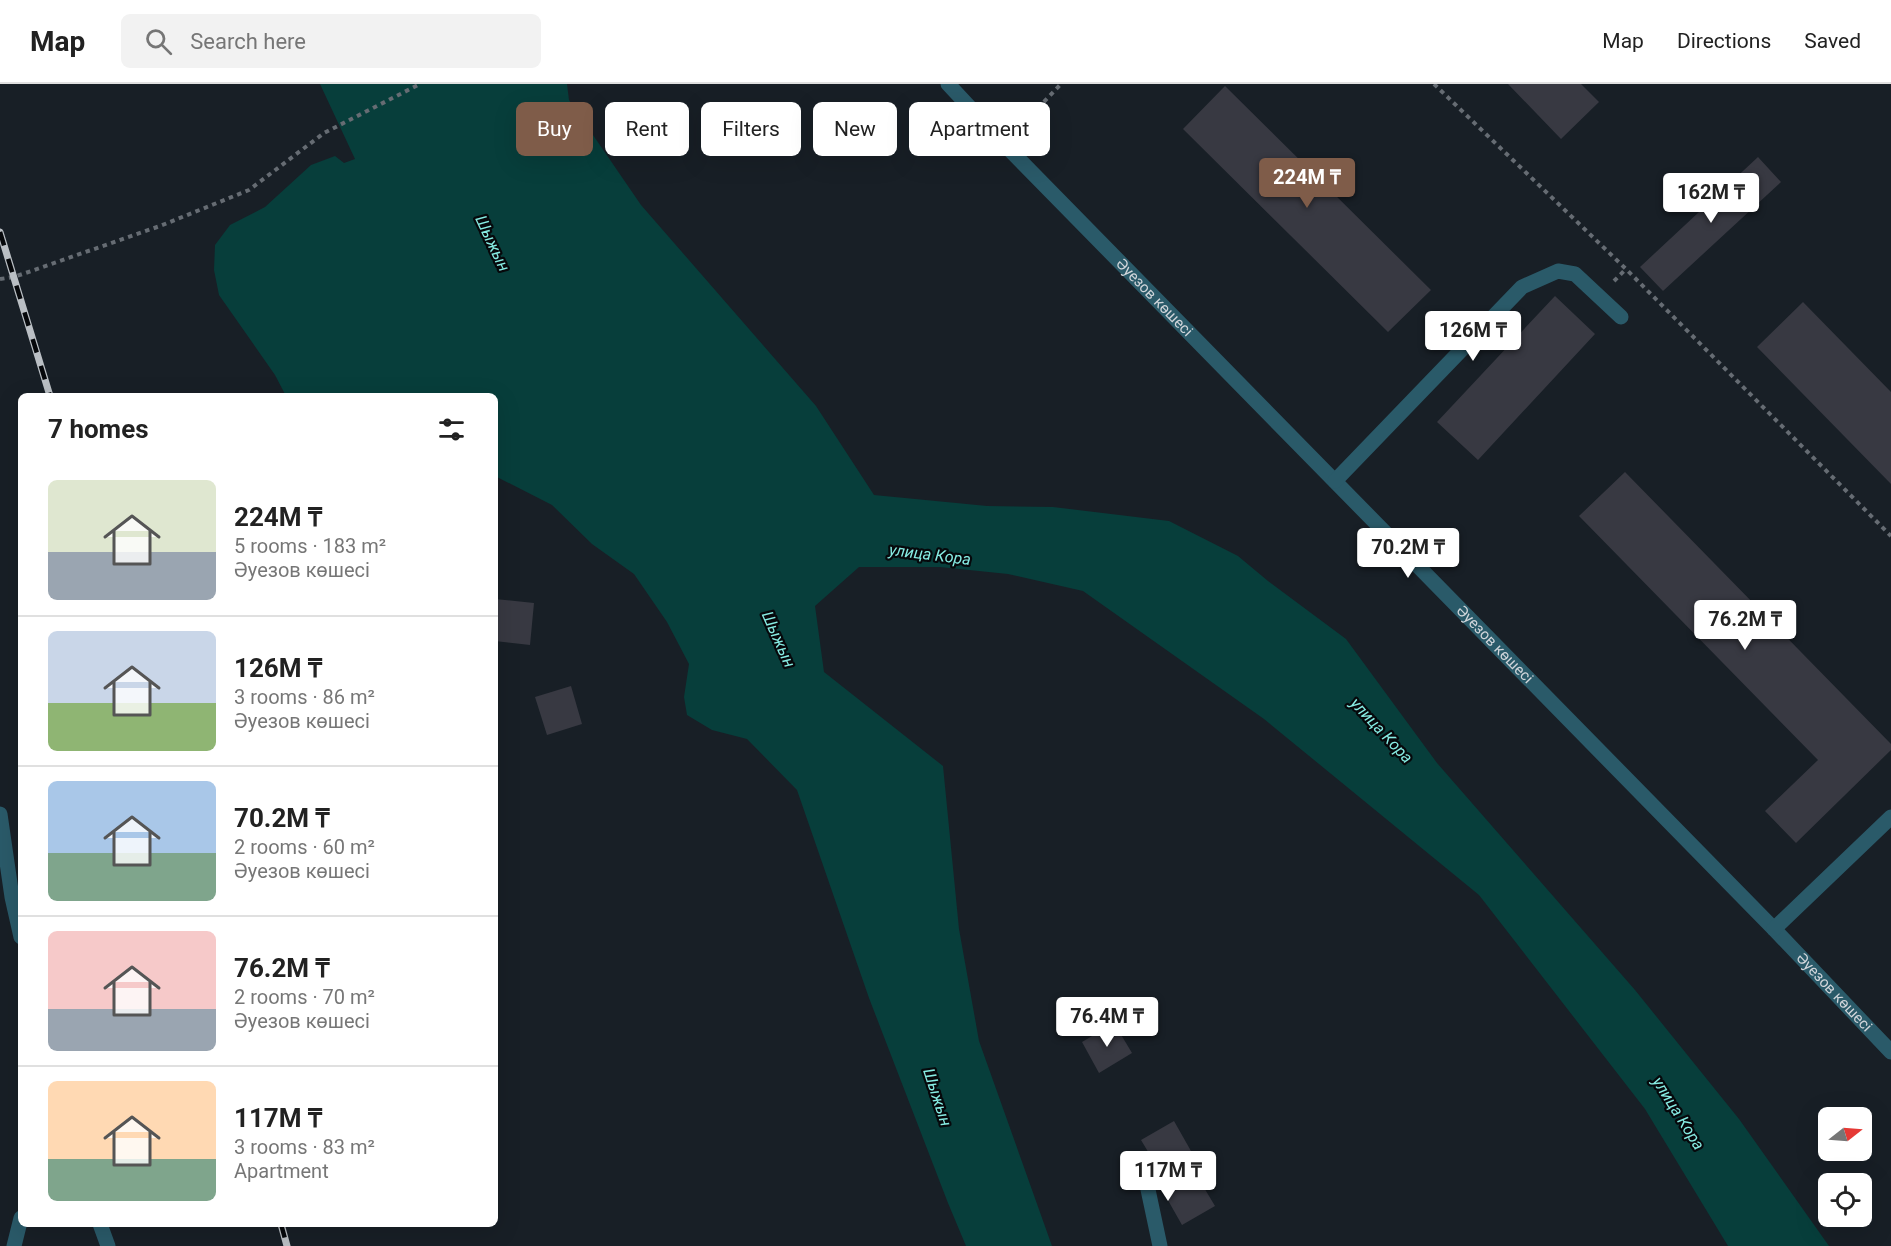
<!DOCTYPE html>
<meta charset="utf-8">
<style>
:root{--surface:#fff;--page:#f2f2f2;--text:#222;--muted:#767676;--line:#e0e0e0;--accent:#7f5c49}
body{margin:0;font-family:Roboto,sans-serif;background:var(--page);color:var(--text);height:100vh;display:flex;flex-direction:column;font-size:22px;white-space:nowrap}
*{box-sizing:border-box;margin:0}
p{font-size:20px;color:var(--muted)}
.icon{flex:none;width:33px;height:33px;fill:none;stroke:currentColor;stroke-width:2;stroke-linecap:round;stroke-linejoin:round}
.map{position:relative;flex:1;overflow:hidden}
.sheet{position:absolute;left:18px;top:309px;width:480px;height:834px;display:flex;flex-direction:column;background:var(--surface);border-radius:9px;box-shadow:0 6px 24px #0002}
.sheet>*{flex:none}
.guide{position:absolute;left:516px;top:18px;width:570px;height:54px;display:flex;gap:12px}
.needle{width:39px;rotate:73deg}
.fabs{position:absolute;left:1818px;top:1023px;display:grid;gap:12px}
.fabs a{display:grid;place-items:center;width:54px;height:54px;border-radius:9px;background:var(--surface);box-shadow:0 6px 24px #0002;font-size:30px}
.price{position:absolute;translate:-50% -51px;padding:0 14px;border-radius:6px;background:#fff;color:#222;font-size:20px;line-height:39px;filter:drop-shadow(0 2px 3px #0008)}
.price::after{content:'';position:absolute;left:50%;top:36px;width:18px;height:14px;margin-left:-9px;background:inherit;clip-path:polygon(0 0,100% 0,50% 100%)}
.price.on{background:var(--accent);color:#fff}
ul{padding:0;list-style:none}
li{display:flex;align-items:center;gap:18px;height:150px;padding:0 30px}
li+li{border-top:2px solid var(--line)}
li span{display:grid;place-items:center;flex:none;width:168px;height:120px;border-radius:9px;color:#555}
li>.icon{margin-inline-start:auto}
span .icon{width:72px;height:72px;fill:#fffc;stroke-width:1}
li b{font-size:26px}
h2{display:flex;justify-content:space-between;align-items:center;height:72px;padding:0 30px;font-size:26px}
.chip{padding:0 21px;border-radius:9px;background:var(--surface);box-shadow:0 6px 24px #0002;font-size:21px;line-height:54px}
.chip.on{background:var(--accent);color:#fff}
header{display:flex;align-items:center;gap:36px;box-sizing:border-box;height:84px;padding:0 30px;background:var(--surface);border-bottom:2px solid var(--line)}
header strong{font-size:28px}
nav{display:flex;gap:33px;margin-inline-start:auto;font-size:21px}
.search{width:420px;height:54px;background:var(--page);display:flex;align-items:center;gap:15px;box-sizing:border-box;padding:0 21px;border-radius:9px;color:var(--muted);font-size:22px}
.map>svg:first-child{display:block}
</style>
<header>
<strong>Map</strong>
<div class="search"><svg class="icon" aria-label="search" viewBox="0 0 24 24"><circle cx="10" cy="10" r="6"/><path d="M15 15l6 6"/></svg>Search here</div>
<nav><a>Map</a><a>Directions</a><a>Saved</a></nav>
</header>
<div class="map">
<svg width="1891" height="1162" viewBox="0 0 1891 1162">
<rect width="100%" height="100%" fill="#181f26"/>
<path fill="#073e3b" d="M320 0H567L569 16 641 121 816 322 874 411 987 422 1053 423 1169 437 1238 472 1268 497 1346 555 1437 679 1635 906 1739 1035 1829 1162H1728L1645 1025 1479 811 1264 635 1083 507 1008 490 940 483H859L815 522 824 588 943 682 959 845 979 957 1052 1162H966L948 1119 869 914 797 706 747 655 712 646 687 631 684 613 689 580 667 538 634 490 592 460 552 421 495 392V312H286L275 291 219 211 214 186 215 161 230 141 265 123 311 81 335 72 344 79 355 75Z"/>
<path fill="#383942" d="M1508 0H1581L1599 18 1561 55Z
M1225 2 1431 206 1388 248 1183 45Z
M1758 73 1781 98 1663 207 1640 183Z
M1555 212 1595 250 1478 376 1437 338Z
M1803 218 1891 308V400L1757 263Z
M1625 388 1891 660V666L1796 759 1765 727 1818 676 1579 432Z
M495 515 534 519 530 561 495 557Z
M571 602 582 640 547 651 535 613Z
M1114 939 1132 969 1099 989 1082 958Z
M1174 1037 1191 1067 1159 1086 1141 1056Z
M1197 1092 1215 1122 1182 1141 1165 1111Z"/>
<g fill="none" stroke-linecap="round" stroke-linejoin="round">
<path stroke="#666c73" stroke-width="4" stroke-dasharray="4.5 4.5" stroke-linecap="butt" d="M1434 0 1626 185 1891 452
M1019 44 1061 0
M0 195 14 193 160 142 249 106 324 49 420 0
M1614 197 1626 185"/>
<g stroke="#2a5a69" stroke-width="15">
<path id="s1" d="M948 0 1004 60 1774 845 1891 968"/>
<path d="M1335 397 1522 203 1558 187 1575 190 1621 233"/>
<path d="M1774 845 1891 733"/>
<path d="M1143 1082 1160 1162"/>
<path d="M14 1162 21 1134"/>
</g>
<path stroke="#2a5a69" stroke-width="15" d="M0 730 12 813 21 853
M100 1140 108 1162"/>
<g stroke="#babfc4" stroke-width="7">
<path id="rail" d="M0 148 50 312
M281 1140 287 1162"/>
</g>
<use href="#rail" stroke="#06080b" stroke-width="4.5" stroke-dasharray="14" stroke-linecap="butt"/>
</g>
<g text-anchor="middle" stroke-width="4.5" stroke-linejoin="round" paint-order="stroke">
<g font-size="15" fill="#d1d6db" stroke="#06080b">
<text dy="5" stroke="none"><textPath href="#s1" startOffset="297">Әуезов көшесі</textPath></text>
<text dy="5" stroke="none"><textPath href="#s1" startOffset="783">Әуезов көшесі</textPath></text>
<text dy="5" stroke="none"><textPath href="#s1" startOffset="1269">Әуезов көшесі</textPath></text>
</g>
<g font-size="16" font-style="italic" fill="#87ede4" stroke="#06080b">
<text transform="translate(493 159) rotate(65)" y="6">Шыжын</text>
<text transform="translate(930 470) rotate(7)" y="6">улица Кора</text>
<text transform="translate(779 555) rotate(66)" y="6">Шыжын</text>
<text transform="translate(1382 646) rotate(47)" y="6">улица Кора</text>
<text transform="translate(938 1013) rotate(72)" y="6">Шыжын</text>
<text transform="translate(1679 1029) rotate(58)" y="6">улица Кора</text>
</g>
</g>
</svg>
<div class="fabs">
<a><svg class="needle" viewBox="-14 -14 28 28"><path d="M0-13l5 13h-10z" fill="#e53935"/><path d="M0 13l5-13h-10z" fill="#767676"/></svg></a>
<a><svg class="icon" aria-label="locate" viewBox="0 0 24 24"><circle cx="12" cy="12" r="6"/><path d="M12 2v4M12 18v4M2 12h4M18 12h4"/></svg></a>
</div>
<b class="price on" style="left:1307px;top:125px">224M ₸</b>
<b class="price" style="left:1711px;top:140px">162M ₸</b>
<b class="price" style="left:1473px;top:278px">126M ₸</b>
<b class="price" style="left:1408px;top:495px">70.2M ₸</b>
<b class="price" style="left:1745px;top:567px">76.2M ₸</b>
<b class="price" style="left:1107px;top:964px">76.4M ₸</b>
<b class="price" style="left:1168px;top:1118px">117M ₸</b>
<div class="guide">
<a class="chip on">Buy</a>
<a class="chip">Rent</a>
<a class="chip">Filters</a>
<a class="chip">New</a>
<a class="chip">Apartment</a>
</div>
<section class="sheet">
<h2>7 homes<svg class="icon" aria-label="filters" viewBox="0 0 24 24"><path d="M4 7h16M4 17h16"/><circle cx="9" cy="7" r="2"/><circle cx="15" cy="17" r="2"/></svg></h2>
<ul>
<li><span style="background:linear-gradient(#dfe7d0 60%,#9aa5b1 0)"><svg class="icon" aria-label="home" viewBox="0 0 24 24"><path d="M3 11l9-7 9 7M6 9v11h12V9"/></svg></span><div><b>224M ₸</b><p>5 rooms · 183 m²</p><p>Әуезов көшесі</p></div></li>
<li><span style="background:linear-gradient(#c9d6e8 60%,#8fb573 0)"><svg class="icon" aria-label="home" viewBox="0 0 24 24"><path d="M3 11l9-7 9 7M6 9v11h12V9"/></svg></span><div><b>126M ₸</b><p>3 rooms · 86 m²</p><p>Әуезов көшесі</p></div></li>
<li><span style="background:linear-gradient(#a9c7e8 60%,#7fa58c 0)"><svg class="icon" aria-label="home" viewBox="0 0 24 24"><path d="M3 11l9-7 9 7M6 9v11h12V9"/></svg></span><div><b>70.2M ₸</b><p>2 rooms · 60 m²</p><p>Әуезов көшесі</p></div></li>
<li><span style="background:linear-gradient(#f6c9c9 65%,#9aa5b1 0)"><svg class="icon" aria-label="home" viewBox="0 0 24 24"><path d="M3 11l9-7 9 7M6 9v11h12V9"/></svg></span><div><b>76.2M ₸</b><p>2 rooms · 70 m²</p><p>Әуезов көшесі</p></div></li>
<li><span style="background:linear-gradient(#ffd9b3 65%,#7fa58c 0)"><svg class="icon" aria-label="home" viewBox="0 0 24 24"><path d="M3 11l9-7 9 7M6 9v11h12V9"/></svg></span><div><b>117M ₸</b><p>3 rooms · 83 m²</p><p>Apartment</p></div></li>
</ul>
</section>
</div>
